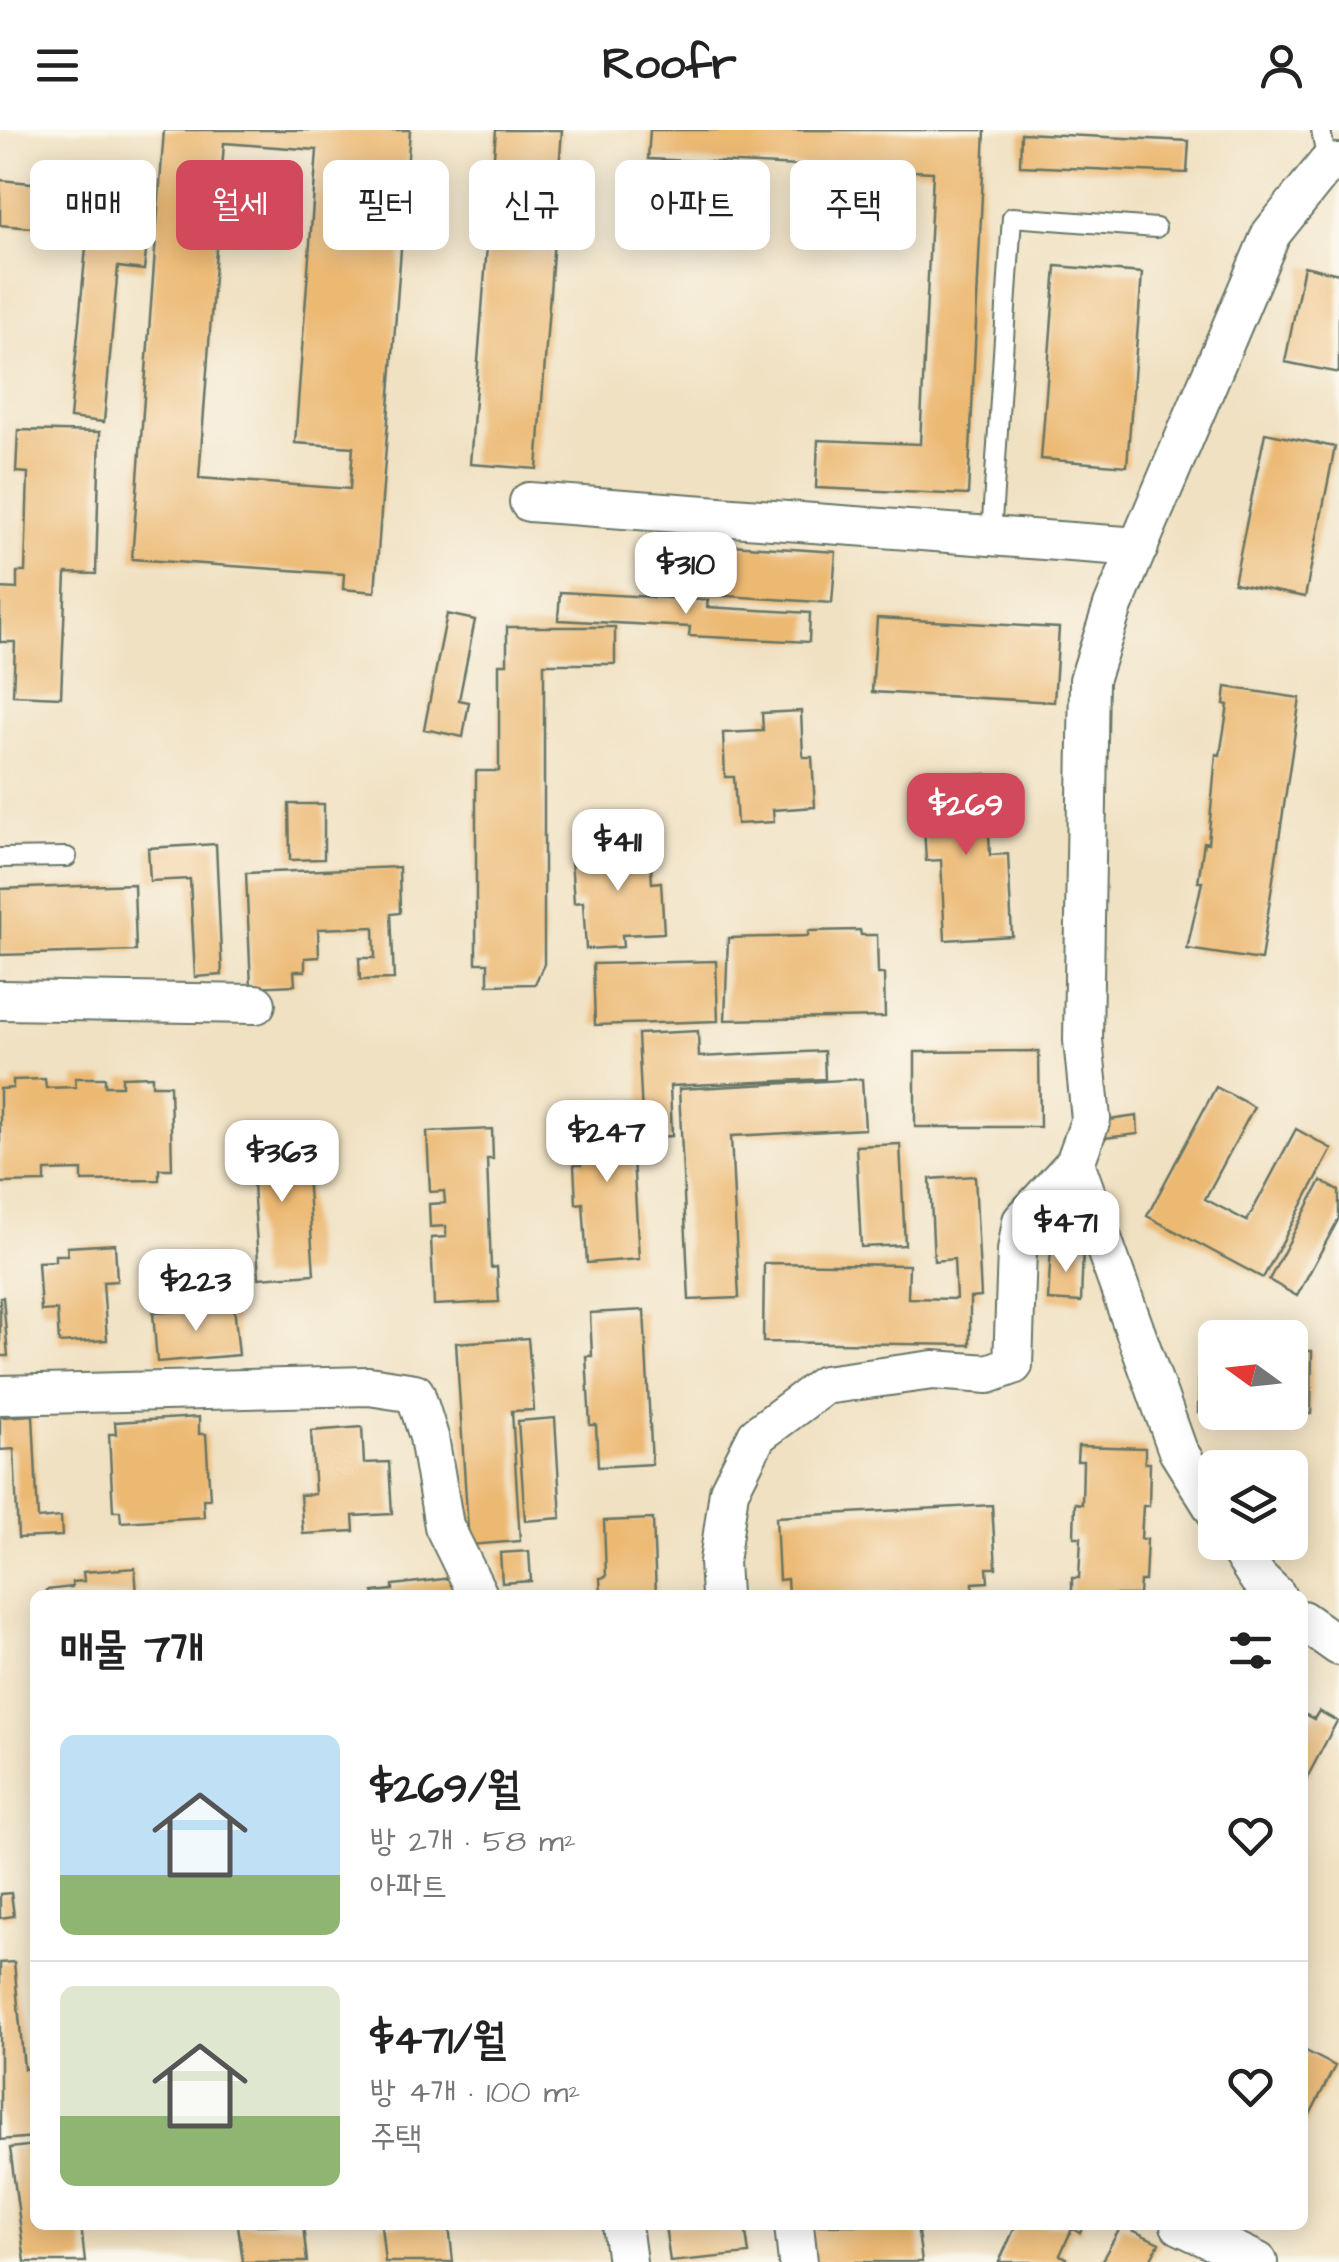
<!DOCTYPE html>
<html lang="ko">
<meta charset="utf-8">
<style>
:root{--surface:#fff;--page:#f6f6f6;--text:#222;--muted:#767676;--line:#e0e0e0;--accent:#d1495b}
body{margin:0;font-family:"Architects Daughter","Poor Story",sans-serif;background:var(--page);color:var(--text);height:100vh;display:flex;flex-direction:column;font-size:38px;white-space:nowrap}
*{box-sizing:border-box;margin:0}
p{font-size:32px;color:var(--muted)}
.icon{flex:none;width:55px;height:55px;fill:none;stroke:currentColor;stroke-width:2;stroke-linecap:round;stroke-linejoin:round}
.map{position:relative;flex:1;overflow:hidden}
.panel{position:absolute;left:30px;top:1460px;width:1278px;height:640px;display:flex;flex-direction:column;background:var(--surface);border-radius:15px;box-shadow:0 5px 25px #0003}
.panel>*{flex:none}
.top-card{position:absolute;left:30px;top:30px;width:1280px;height:90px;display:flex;gap:20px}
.needle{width:65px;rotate:285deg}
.buttons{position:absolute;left:1198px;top:1190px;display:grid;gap:20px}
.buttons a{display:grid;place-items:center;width:110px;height:110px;border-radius:15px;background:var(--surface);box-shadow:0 5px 25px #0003;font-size:50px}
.price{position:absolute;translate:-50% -85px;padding:0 22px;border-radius:20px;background:#fff;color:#222;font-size:32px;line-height:65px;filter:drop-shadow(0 2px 5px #0008)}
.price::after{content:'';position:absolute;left:50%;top:60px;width:30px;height:22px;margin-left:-15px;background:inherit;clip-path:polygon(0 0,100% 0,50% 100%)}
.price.current{background:var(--accent);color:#fff}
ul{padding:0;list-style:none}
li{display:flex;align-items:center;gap:30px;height:250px;padding:0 30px}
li+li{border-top:2px solid var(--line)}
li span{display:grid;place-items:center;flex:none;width:280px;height:200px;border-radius:15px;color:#555}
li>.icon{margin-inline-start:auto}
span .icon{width:120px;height:120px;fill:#fffc;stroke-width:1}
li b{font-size:42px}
h2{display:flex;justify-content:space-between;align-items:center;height:120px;padding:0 30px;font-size:42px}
.chip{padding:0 35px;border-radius:15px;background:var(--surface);box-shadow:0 5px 25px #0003;font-size:35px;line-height:90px}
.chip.current{background:var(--accent);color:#fff}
header{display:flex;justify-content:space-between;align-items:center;height:130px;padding:0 30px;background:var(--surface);font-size:45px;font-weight:700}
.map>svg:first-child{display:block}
</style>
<header><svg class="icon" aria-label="menu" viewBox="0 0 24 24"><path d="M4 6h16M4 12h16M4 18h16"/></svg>Roofr<svg class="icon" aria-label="person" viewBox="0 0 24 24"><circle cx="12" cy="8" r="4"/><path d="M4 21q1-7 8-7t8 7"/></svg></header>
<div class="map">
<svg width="1339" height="2132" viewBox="0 0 1339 2132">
<rect width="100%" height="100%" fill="#fbf7ec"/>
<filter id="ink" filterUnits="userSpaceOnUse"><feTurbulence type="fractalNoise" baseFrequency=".01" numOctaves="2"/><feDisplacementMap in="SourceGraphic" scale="20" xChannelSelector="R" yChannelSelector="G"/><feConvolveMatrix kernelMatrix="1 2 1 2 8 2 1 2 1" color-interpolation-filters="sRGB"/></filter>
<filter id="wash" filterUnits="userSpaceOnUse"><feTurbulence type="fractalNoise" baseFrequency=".0048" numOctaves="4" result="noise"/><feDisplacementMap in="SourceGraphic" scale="40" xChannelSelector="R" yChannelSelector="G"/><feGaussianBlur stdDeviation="2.25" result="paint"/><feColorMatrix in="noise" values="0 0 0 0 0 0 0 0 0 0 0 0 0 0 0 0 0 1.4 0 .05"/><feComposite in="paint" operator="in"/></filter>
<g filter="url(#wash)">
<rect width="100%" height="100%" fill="#f0e1c2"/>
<g id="blocks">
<path fill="#ecb973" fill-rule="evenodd" d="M164 0H410L375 462 343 459 344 444 132 429ZM224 13 317 20 295 313 353 317 350 359 199 348Z
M496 0H562L537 339 470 334Z
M650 0H985L968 365 816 358 818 310 920 314 933 42 648 29Z
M1021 3 1189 11 1187 43 1020 36Z
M0 50 135 63 131 107 0 95Z
M87 107 147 113 144 140 118 137 104 292 70 288Z
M1056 136 1142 143 1127 336 1041 329Z
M1304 136 1339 144V243L1285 232Z
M18 300 100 302 96 444 66 443 61 567 13 565 15 512H0V458L17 459V442H25L28 343 16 342Z
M1265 303 1335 317 1305 467 1234 453Z
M643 409 836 422 832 473 640 460Z
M560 462 708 470 707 477 810 483 809 512 689 506 690 497 558 490Z
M447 484 475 490 459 570 469 572 463 607 424 599Z
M877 488 1059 498 1054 572 872 562Z
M507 497H615V534H544V834L535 854 488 855V833H476V641H499V534H507Z
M1226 557 1300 568 1261 830 1187 819 1202 752H1198L1204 712 1208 713 1216 624 1220 625 1228 575 1224 574Z
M801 581 803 627H812L815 677 773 680 774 692 737 694 734 647H725L723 603 763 601 762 583Z
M986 644 990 725 1008 724 1012 806 945 810 941 730 926 731 921 648Z
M289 674H324V729L290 730Z
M649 706 652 753 661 752 664 803 622 805 623 817 586 819 583 772 574 773 571 729 612 726 611 708Z
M216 714 222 845 195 847 190 749 150 751 148 718Z
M399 737 400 783 391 784 394 849 360 850 359 828H375L374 797 318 799 319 827 305 828V841H294L295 855 251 857 246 743Z
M134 754 136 821 0 825V759Z
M860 800 861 805H877L878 844H884L885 887 725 890 728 808 808 806V801Z
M716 831 718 891 595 895 593 834Z
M698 901 699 927 824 921 825 949 670 956 672 1006 643 1008 638 904Z
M1039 921 1040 997H915V922Z
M152 946V955H170L172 1039H159V1050L82 1051V1040L45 1041V1052L0 1053V959L13 958V950L45 949 46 958 76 957 75 948H105V956H122V947Z
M862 949 865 999 731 1006 739 1168 689 1170 679 959Z
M1216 957 1254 977 1205 1069 1247 1091 1296 999 1332 1019 1263 1148 1147 1086Z
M630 977 639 1129 587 1133 583 1073 576 1074 574 1035H581L577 980Z
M1137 986 1138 1004 1104 1008 1102 991Z
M492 999 493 1029H487L491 1138 497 1137 499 1172 434 1175 431 1108 446 1107V1096L430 1097 429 1074 445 1073 444 1061 430 1062 427 1002Z
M304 1002 314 1144 259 1148 250 1006Z
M900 1014 905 1115 861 1117 856 1016Z
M975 1046 981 1167 970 1168V1215L763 1212 764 1133 909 1135 908 1168 956 1169 954 1129 934 1131 930 1049Z
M1321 1051 1339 1061V1088L1297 1166 1269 1150Z
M115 1114 117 1151 103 1152 107 1210 59 1213 57 1180 41 1181 38 1132 55 1131V1125H68L67 1117Z
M1051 1117 1083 1119 1081 1172 1048 1170Z
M0 1167H3L8 1226H0Z
M234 1176 239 1225 157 1232 153 1183Z
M644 1180 652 1334 598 1337 596 1295H590L586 1226H592L590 1183Z
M528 1208 534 1280 512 1281 520 1411 469 1415 456 1213Z
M1290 1213H1296V1221H1312L1311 1284H1290Z
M1199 1220H1215V1283H1198Z
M33 1285 38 1389 61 1387 62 1406 18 1408 14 1319 0 1320V1287Z
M199 1287V1304H206L210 1369H203L204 1387 121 1392 120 1381H113L109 1304H116L115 1292Z
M555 1288 561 1388 525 1391 518 1291Z
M362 1297 364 1333 389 1332 392 1384 353 1386 354 1401 303 1404 300 1365 315 1364 311 1301Z
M1078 1316 1145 1318V1333H1150L1149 1376H1143L1141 1409H1147L1145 1451H1140L1139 1465H1072V1448H1079L1081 1407H1074L1075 1373 1082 1374 1083 1331H1077Z
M992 1375 996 1438H987L988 1452 973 1453V1461L805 1465V1462L788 1463 787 1449 779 1450 776 1387Z
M653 1389 656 1465H601L600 1448 606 1447 604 1391Z
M529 1421 531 1451 502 1453 500 1423Z
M135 1438 137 1465H46V1460L72 1457V1452L84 1451 83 1442Z
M460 1447 464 1465H374L373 1462 393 1460V1455Z
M1319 1581 1337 1591 1302 1657V1583L1314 1589Z
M11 1763 14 1786 0 1788V1764Z
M14 1832 24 1939 35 1938V2007L0 2010V1833Z
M1302 1919 1335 1936 1302 2000Z
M35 2015V2095H81L85 2132H25L10 2018Z
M238 2095H303L307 2132H243Z
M381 2095H449L453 2132H385Z
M665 2095H745L749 2124 670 2132Z
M806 2095H917L922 2132H811Z
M1016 2095H1084L1080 2103 1072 2099 1060 2125 1067 2128 1066 2132H999Z
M1122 2095 1159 2113 1149 2132H1101Z"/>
</g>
</g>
<g filter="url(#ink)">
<use href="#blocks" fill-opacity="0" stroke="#687666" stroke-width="2.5"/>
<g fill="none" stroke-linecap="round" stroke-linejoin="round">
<g stroke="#687666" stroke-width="22">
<path id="lane" d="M1321 0 1327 34
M991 406 1012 87 1156 98
M0 728 67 727"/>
</g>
<g stroke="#687666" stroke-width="42">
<path id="street" d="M529 372 1139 417
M0 870 256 874
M1075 1033 1178 1321 1215 1380
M0 1265 369 1256 415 1263 429 1307 444 1396 478 1465
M1235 1412 1258 1448 1276 1465
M721 1465 719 1432 729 1361 757 1305 824 1255 933 1240 988 1244 1013 1235 1017 1121 1022 1091 1075 1033 1091 989 1083 910 1089 550 1113 476 1271 104 1327 34 1339 33
M1302 1490 1339 1516
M622 2095 627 2132
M794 2095 798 2132
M1180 2095 1258 2132"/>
</g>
<use href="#lane" stroke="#fff" stroke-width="18"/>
<use href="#street" stroke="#fff" stroke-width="38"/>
</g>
</g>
</svg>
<div class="buttons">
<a><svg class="needle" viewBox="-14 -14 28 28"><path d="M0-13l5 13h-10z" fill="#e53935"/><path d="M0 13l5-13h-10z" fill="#767676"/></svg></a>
<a><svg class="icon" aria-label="layers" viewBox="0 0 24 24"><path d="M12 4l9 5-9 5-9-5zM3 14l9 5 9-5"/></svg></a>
</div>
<b class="price" style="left:686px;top:487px">$310</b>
<b class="price current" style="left:966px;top:728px">$269</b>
<b class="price" style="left:618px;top:764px">$411</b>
<b class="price" style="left:607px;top:1055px">$247</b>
<b class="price" style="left:282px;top:1075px">$363</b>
<b class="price" style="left:1066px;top:1145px">$471</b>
<b class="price" style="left:196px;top:1204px">$223</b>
<div class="top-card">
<a class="chip">매매</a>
<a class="chip current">월세</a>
<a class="chip">필터</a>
<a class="chip">신규</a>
<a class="chip">아파트</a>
<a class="chip">주택</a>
</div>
<section class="panel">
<h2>매물 7개<svg class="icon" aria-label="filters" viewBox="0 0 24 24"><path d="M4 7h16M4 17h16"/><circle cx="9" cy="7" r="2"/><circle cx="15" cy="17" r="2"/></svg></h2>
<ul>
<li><span style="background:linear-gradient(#bfe0f5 70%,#8fb573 0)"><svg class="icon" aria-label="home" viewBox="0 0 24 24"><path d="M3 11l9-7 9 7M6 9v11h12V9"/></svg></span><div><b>$269/월</b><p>방 2개 · 58 m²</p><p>아파트</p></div><svg class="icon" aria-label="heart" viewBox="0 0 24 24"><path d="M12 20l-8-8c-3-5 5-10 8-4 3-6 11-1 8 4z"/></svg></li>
<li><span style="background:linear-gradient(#dfe7d0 65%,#8fb573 0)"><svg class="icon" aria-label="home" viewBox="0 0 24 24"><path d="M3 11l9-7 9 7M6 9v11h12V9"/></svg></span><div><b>$471/월</b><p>방 4개 · 100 m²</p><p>주택</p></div><svg class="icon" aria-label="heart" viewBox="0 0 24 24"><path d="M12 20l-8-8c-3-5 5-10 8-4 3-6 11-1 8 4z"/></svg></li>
</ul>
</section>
</div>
